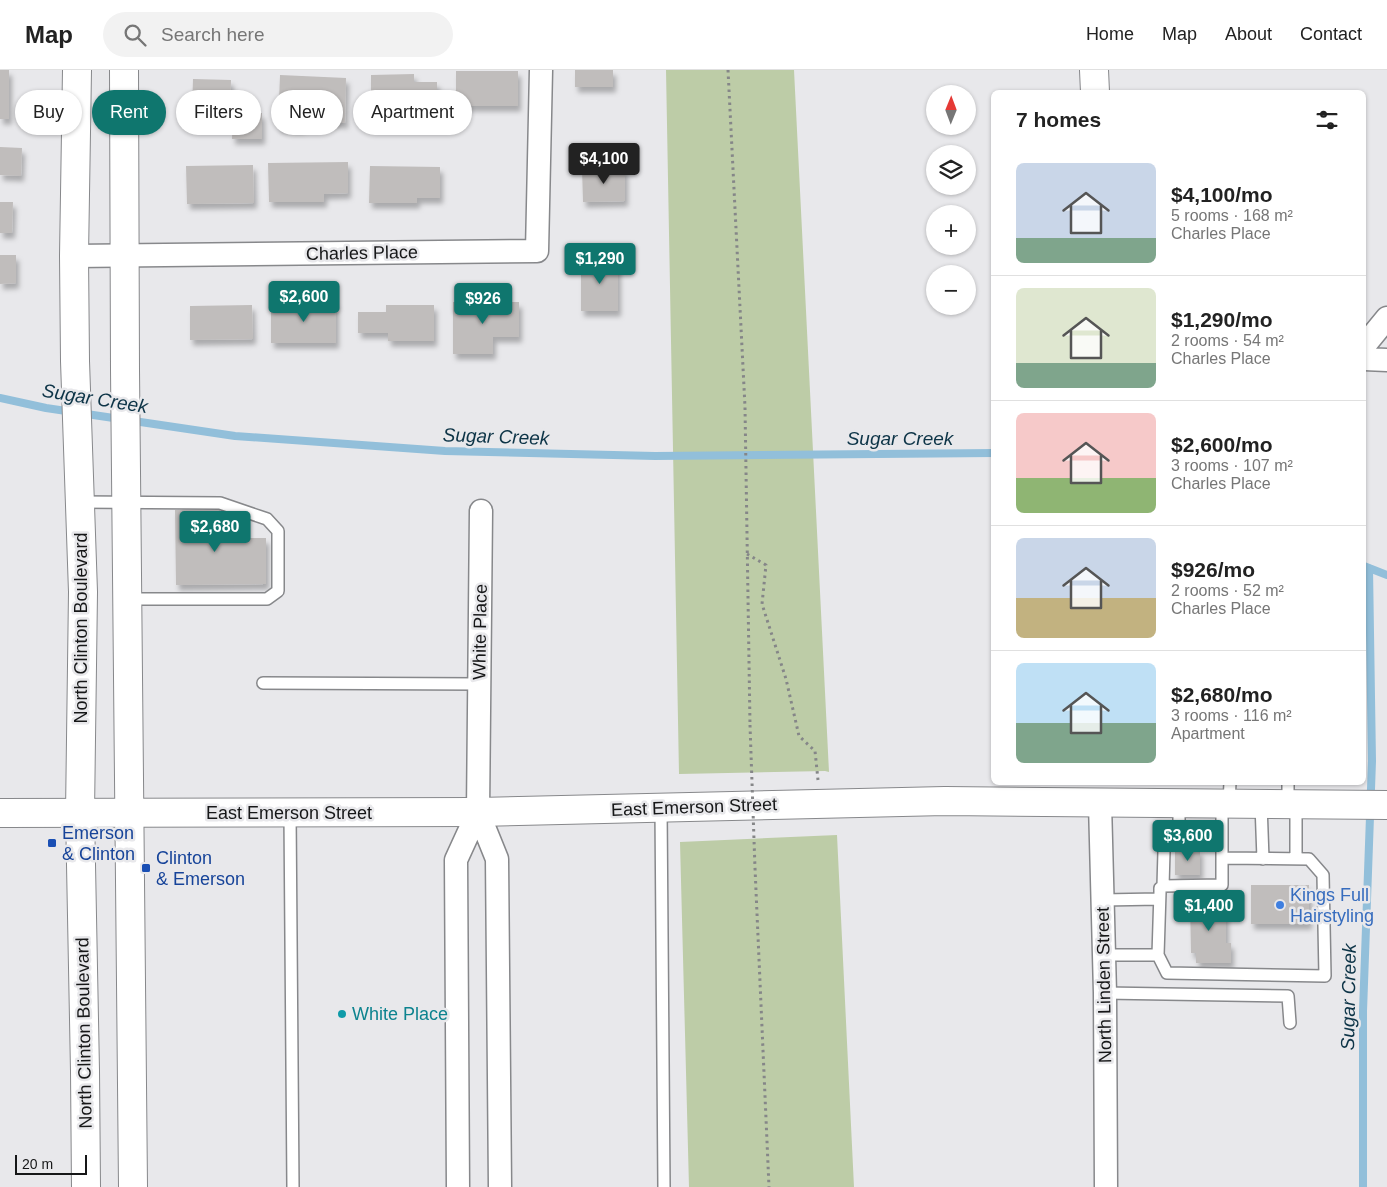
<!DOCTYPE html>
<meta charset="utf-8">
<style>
:root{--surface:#fff;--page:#f2f2f2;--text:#222;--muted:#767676;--line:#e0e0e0;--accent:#0f766e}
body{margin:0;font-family:Helvetica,sans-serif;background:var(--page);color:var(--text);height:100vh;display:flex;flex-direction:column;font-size:19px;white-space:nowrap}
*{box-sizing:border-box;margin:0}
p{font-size:16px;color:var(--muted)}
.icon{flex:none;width:28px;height:28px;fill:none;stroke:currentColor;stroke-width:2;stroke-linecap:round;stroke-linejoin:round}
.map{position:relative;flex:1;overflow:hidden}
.side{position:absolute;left:991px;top:20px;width:375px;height:695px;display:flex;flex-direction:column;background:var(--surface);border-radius:8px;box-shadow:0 1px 4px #0004}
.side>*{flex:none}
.banner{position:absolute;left:15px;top:20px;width:475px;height:45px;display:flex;gap:10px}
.needle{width:32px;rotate:1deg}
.fabs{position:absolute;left:926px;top:15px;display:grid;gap:10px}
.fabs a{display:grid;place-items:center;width:50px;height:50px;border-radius:50%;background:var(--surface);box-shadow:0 1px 4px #0004;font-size:25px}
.scale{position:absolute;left:15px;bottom:12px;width:72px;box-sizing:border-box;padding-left:5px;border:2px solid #161718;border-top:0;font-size:14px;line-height:18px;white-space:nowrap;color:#161718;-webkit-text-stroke:4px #e8e8eb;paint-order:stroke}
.price{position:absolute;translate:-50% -42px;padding:0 11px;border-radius:5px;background:var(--accent);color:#fff;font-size:16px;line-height:32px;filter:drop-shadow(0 1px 2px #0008)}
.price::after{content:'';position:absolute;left:50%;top:30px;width:15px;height:11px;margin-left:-8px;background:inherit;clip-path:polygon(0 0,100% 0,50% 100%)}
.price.active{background:#222;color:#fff}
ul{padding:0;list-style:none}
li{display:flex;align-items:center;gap:15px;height:125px;padding:0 25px}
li+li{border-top:1px solid var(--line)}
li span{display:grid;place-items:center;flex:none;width:140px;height:100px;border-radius:8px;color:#555}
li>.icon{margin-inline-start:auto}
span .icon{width:60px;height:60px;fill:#fffc;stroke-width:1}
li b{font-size:21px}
h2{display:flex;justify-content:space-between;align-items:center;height:60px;padding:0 25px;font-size:21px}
.chip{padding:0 18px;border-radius:22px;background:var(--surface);box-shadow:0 1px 4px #0004;font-size:18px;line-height:45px}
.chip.active{background:var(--accent);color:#fff}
header{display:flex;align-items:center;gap:30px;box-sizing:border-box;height:70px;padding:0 25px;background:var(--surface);border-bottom:1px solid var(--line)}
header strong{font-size:24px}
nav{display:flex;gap:28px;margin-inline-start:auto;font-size:18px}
.search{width:350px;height:45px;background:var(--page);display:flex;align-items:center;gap:12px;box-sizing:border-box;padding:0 18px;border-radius:28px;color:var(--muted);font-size:19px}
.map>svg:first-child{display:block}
</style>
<header>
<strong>Map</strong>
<div class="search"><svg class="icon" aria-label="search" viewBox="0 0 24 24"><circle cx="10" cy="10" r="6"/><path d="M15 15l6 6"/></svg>Search here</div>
<nav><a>Home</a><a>Map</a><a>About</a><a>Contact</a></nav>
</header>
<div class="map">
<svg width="1387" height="1117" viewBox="0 0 1387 1117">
<defs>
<filter id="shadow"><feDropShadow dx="3" dy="5.5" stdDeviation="2.5" flood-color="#0004"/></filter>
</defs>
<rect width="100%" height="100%" fill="#e8e8eb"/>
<path fill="#bdcca7" d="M666 0H794L829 702 825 701 679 704Z
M837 765 854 1117H689L680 772Z"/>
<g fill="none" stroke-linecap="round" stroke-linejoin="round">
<path stroke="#92bfda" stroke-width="8" d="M0 328 46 338 235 366 445 381 655 386 994 383
M1364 496 1387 505
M1363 1117V941L1372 691 1369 498"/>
</g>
<path fill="#c0bdbc" filter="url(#shadow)" d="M0 0H9V49H0Z
M575 0H613V17H575Z
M456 1H518V36H456Z
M414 4V12H437V35H415L416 42 371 43V5Z
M280 5 346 8 345 53 302 51 301 58 278 57Z
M193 9 231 10 230 40 192 39Z
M233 43H262V69H232Z
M0 77 22 78 21 106 0 105Z
M348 92V123L324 124V132H269L268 93Z
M253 95 254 133 187 134 186 96Z
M370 96 440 97V128H417V133H369Z
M582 98H625V131L583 132Z
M0 132H13L12 163H0Z
M0 185H16V213L0 214Z
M586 187H618V241H581V201H586Z
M453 232H519V267H493V284H453Z
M271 233H336V273H271Z
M252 235 253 269 190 270V236Z
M386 235H434V271H388V263H358V242H386Z
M175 440H220V466H243L242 468H266V514L176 515Z
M1200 779V805H1175V780Z
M1251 815H1309V854H1251Z
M1190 830H1226V873H1231V893H1196V883H1191Z"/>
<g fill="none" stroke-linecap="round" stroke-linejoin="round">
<g stroke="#87888b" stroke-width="14">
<path id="service" d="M79 432 220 433 267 449 278 461V521L267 529H127
M263 613 479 614
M1179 734V775
M1229 734 1230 712
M1261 734 1263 789
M1288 734V712
M661 738 664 1117
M290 743 293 1117
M1296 788V734
M1163 816 1164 781 1165 777 1169 775 1222 774
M1102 830 1159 829
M1103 885H1158L1160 822V818L1163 816 1222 815V734
M1158 885 1167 903 1325 906 1323 805 1309 789 1222 788
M1105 923 1288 926 1290 953"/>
</g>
<g stroke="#87888b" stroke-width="25">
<path id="minor" d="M74 186 537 181 541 0
M1364 276 1387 248
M1364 289 1387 290
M481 441 478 742 497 789 500 1117
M1100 733 1105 923 1106 1117
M458 1117 456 790 478 742"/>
</g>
<g stroke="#87888b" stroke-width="30">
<path id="tertiary" d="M77 0 74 186 75 291 83 522 80 743 85 1001 86 1117
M124 0 125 300 133 1117"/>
</g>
<g stroke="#87888b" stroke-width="30">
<path id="secondary" d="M1094 0 1095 22
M0 743 478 742 945 731 1387 735"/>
</g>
<path stroke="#858688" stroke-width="3" stroke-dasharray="2.5 4" stroke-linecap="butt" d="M728 0 745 337 750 655
M747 484 766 495 762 534 786 609 799 666 815 681 818 710
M755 798 769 1117"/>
<use href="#service" stroke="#fff" stroke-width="11"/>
<use href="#minor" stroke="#fff" stroke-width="22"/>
<use href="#tertiary" stroke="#fff" stroke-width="28"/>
<use href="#secondary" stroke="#fff" stroke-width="28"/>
<path stroke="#858688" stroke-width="3" stroke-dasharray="2.5 4" stroke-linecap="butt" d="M750 655 755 798"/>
</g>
<g fill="#1a4fb4" stroke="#e8e8eb" stroke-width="2">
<rect x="47" y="768" width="10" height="10" rx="2.5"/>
<rect x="141" y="793" width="10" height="10" rx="2.5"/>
</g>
<circle fill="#3f7fe0" stroke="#e8e8eb" stroke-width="2" cx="1280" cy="835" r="5"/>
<circle fill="#0f9aa8" stroke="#e8e8eb" stroke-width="2" cx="342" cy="944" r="5"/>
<g text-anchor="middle" stroke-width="5" stroke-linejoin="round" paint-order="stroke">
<g font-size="18" fill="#161718" stroke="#e8e8eb">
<text transform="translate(362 183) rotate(-1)" y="6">Charles Place</text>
<text transform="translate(81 558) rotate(-90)" y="6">North Clinton Boulevard</text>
<text transform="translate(480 562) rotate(-89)" y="6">White Place</text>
<text transform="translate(694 737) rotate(-2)" y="6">East Emerson Street</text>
<text x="289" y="749">East Emerson Street</text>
<text transform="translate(1104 915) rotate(-91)" y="6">North Linden Street</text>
<text transform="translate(84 963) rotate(-91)" y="6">North Clinton Boulevard</text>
</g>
<g font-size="18" fill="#164399" stroke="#e8e8eb" text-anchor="start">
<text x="62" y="769">Emerson<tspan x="62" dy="21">&amp; Clinton</tspan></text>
<text x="156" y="794">Clinton<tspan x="156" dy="21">&amp; Emerson</tspan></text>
</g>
<g font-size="18" fill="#366cbe" stroke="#e8e8eb" text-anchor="start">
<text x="1290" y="831">Kings Full<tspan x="1290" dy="21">Hairstyling</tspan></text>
</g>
<g font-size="18" fill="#0d838f" stroke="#e8e8eb" text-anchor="start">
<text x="352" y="950">White Place</text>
</g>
<g font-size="19" font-style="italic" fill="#0d3447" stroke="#e8e8eb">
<text transform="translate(95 328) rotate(9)" y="7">Sugar Creek</text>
<text transform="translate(496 366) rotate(2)" y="7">Sugar Creek</text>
<text x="900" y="375">Sugar Creek</text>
<text transform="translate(1348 927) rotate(-89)" y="7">Sugar Creek</text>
</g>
</g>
</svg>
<div class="fabs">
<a><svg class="needle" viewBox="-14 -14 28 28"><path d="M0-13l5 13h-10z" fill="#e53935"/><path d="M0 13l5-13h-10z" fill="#767676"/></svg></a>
<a><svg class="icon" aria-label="layers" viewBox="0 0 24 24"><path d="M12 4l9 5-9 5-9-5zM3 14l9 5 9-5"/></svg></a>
<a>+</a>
<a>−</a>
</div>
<div class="scale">20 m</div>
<b class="price active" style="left:604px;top:115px">$4,100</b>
<b class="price" style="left:600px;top:215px">$1,290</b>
<b class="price" style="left:304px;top:253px">$2,600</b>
<b class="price" style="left:483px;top:255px">$926</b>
<b class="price" style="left:215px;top:483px">$2,680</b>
<b class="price" style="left:1188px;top:792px">$3,600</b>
<b class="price" style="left:1209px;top:862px">$1,400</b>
<div class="banner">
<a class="chip">Buy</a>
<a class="chip active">Rent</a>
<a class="chip">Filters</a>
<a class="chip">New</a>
<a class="chip">Apartment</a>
</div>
<section class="side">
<h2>7 homes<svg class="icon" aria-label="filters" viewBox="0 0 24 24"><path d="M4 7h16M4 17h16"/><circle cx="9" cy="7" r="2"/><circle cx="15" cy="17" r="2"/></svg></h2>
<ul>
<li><span style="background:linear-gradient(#c9d6e8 75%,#7fa58c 0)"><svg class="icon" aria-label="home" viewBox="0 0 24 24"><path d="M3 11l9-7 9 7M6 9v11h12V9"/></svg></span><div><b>$4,100/mo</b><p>5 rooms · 168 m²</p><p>Charles Place</p></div></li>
<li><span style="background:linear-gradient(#dfe7d0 75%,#7fa58c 0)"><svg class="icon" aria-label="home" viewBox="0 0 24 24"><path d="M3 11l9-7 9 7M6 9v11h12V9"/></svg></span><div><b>$1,290/mo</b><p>2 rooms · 54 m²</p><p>Charles Place</p></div></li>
<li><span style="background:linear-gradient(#f6c9c9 65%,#8fb573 0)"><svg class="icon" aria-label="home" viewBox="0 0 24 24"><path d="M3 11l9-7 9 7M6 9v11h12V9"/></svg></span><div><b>$2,600/mo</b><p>3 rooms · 107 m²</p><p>Charles Place</p></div></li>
<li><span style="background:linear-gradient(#c9d6e8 60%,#c2b280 0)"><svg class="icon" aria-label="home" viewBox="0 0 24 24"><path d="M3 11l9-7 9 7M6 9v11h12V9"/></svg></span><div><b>$926/mo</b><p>2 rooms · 52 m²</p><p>Charles Place</p></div></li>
<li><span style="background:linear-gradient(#bfe0f5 60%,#7fa58c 0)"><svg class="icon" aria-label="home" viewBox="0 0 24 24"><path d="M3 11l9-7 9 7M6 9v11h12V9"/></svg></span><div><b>$2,680/mo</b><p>3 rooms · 116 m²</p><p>Apartment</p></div></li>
</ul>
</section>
</div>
